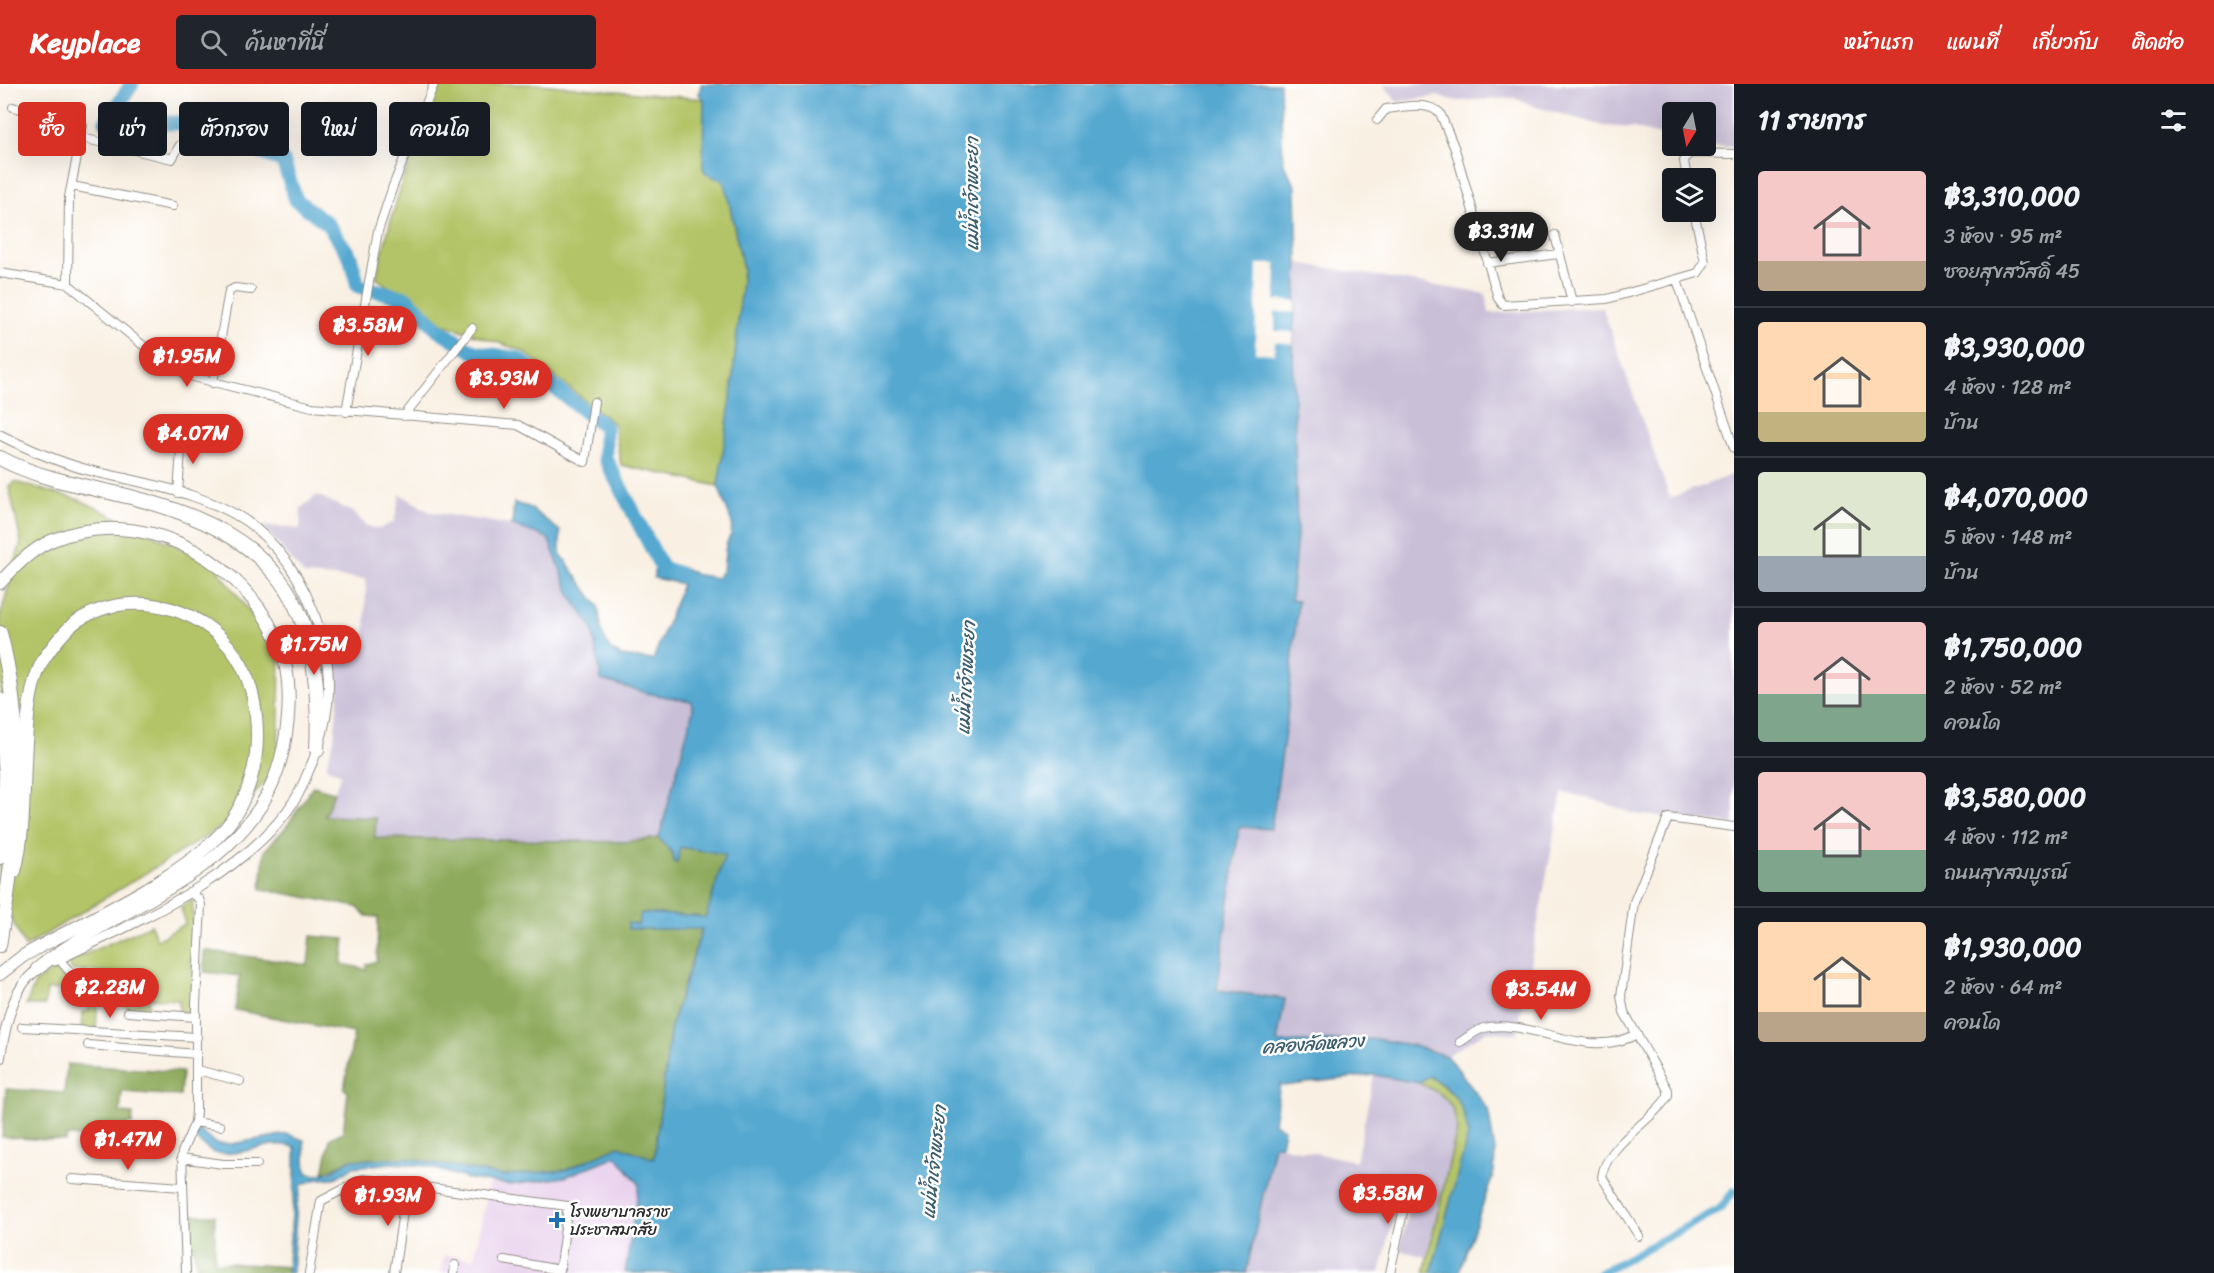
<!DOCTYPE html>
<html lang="th">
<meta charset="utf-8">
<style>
:root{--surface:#171b24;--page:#20242c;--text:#f1f3f6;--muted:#9ea1a6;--line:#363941;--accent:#d93025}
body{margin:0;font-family:Sriracha,"Playpen Sans Thai",sans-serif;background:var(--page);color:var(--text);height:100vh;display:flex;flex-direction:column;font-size:22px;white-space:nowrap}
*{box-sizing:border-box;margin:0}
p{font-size:20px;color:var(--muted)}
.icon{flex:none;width:33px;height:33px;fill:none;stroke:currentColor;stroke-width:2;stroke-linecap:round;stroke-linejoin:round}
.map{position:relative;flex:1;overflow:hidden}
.drawer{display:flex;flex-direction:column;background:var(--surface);width:480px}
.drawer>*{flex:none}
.banner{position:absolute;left:18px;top:18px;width:570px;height:54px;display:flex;gap:12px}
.needle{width:39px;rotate:190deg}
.fabs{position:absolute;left:1662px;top:18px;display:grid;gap:12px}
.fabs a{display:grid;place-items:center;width:54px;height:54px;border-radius:6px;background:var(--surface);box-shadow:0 6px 24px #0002;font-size:30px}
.price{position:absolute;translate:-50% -51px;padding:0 14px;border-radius:21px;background:var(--accent);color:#fff;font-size:20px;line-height:39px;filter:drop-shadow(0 2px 3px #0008)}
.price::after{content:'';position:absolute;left:50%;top:36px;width:18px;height:14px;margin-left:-9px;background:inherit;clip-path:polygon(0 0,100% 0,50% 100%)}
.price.selected{background:#222;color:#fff}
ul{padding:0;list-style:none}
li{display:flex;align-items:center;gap:18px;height:150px;padding:0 24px}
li+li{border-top:2px solid var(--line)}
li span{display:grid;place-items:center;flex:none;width:168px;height:120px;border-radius:6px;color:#555}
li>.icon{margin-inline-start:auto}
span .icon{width:72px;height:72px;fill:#fffc;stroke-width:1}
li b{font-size:26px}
h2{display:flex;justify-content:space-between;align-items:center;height:72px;padding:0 24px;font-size:26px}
.tag{padding:0 21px;border-radius:6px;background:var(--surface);box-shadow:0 6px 24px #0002;font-size:21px;line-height:54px}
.tag.selected{background:var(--accent);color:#fff}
header{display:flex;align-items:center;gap:36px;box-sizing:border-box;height:84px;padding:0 30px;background:var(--accent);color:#fff}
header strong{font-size:28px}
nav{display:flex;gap:33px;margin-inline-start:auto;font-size:21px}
.search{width:420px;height:54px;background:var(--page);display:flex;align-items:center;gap:15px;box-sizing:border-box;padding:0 21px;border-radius:6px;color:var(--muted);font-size:22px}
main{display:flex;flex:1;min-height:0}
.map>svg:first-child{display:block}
</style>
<header>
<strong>Keyplace</strong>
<div class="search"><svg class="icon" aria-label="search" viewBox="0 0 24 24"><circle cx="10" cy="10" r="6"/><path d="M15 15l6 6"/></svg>ค้นหาที่นี่</div>
<nav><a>หน้าแรก</a><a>แผนที่</a><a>เกี่ยวกับ</a><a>ติดต่อ</a></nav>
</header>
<main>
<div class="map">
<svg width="1734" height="1189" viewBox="0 0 1734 1189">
<rect width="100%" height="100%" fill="#fff"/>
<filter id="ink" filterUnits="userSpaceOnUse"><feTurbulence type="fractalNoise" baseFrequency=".0167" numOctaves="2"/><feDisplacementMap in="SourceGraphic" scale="12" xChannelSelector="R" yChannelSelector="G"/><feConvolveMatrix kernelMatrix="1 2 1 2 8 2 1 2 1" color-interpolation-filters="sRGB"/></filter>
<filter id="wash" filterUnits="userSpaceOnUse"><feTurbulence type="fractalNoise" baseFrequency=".008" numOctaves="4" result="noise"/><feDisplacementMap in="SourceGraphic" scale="24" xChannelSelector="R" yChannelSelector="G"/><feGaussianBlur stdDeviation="1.35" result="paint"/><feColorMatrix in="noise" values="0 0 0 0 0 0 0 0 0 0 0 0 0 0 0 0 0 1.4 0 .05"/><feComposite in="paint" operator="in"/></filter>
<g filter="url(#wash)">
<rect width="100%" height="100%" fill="#f9f0e3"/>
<path fill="#e9d1ed" d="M616 1072 639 1100 625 1189H441L444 1171 474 1175 489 1098 511 1101 565 1093Z"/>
<path fill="#c9bfd7" d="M1383 0H1734V63L1703 62H1706V28H1672V54L1633 44 1604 42 1536 23 1514 14 1458 17 1436 12 1397 18Z
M1298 179 1486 210 1489 229 1602 223 1670 414 1734 390V740L1635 730 1586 713 1562 709 1517 950 1487 947 1446 972 1411 961 1376 955 1277 959 1284 915 1217 906 1239 742 1271 745 1287 634 1298 517 1291 516 1297 452 1293 260Z
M400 410 430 428 512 441 548 454 571 513 592 543 601 595 646 609 691 617 693 627 659 754 623 758 374 754 376 734 325 732 341 690 326 683 334 655 339 606 332 562H365L366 495 304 491 262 441 300 445 301 424 317 411 353 428 367 442 379 445 394 438Z
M1374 991 1419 999 1438 1008 1455 1026 1457 1045 1429 1174 1399 1166 1415 1099 1403 1097 1380 1189H1246L1274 1061 1356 1077Z"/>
<path fill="#b3c467" stroke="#6f7849" stroke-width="1.5" d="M439 0H538L704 15 703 84 722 96 726 104 743 185 731 314 718 402 621 381 614 340 523 267 446 241 376 194C392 127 411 63 439 0Z
M15 398 80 416 214 480 280 568 278 683 231 737 25 863 0 811V533L21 458 9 403Z
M193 815 192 928H179V916L150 914 148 927 127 926 125 913H98L96 946 81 944 83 928 89 927 91 897 96 896 102 901 132 904 140 897 141 891 72 886 67 878 151 841 157 856 185 840 181 823Z
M60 882 70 893 68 905 47 906 45 921H26L36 897Z
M1429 992C1455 1007 1465 1021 1469 1051L1431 1189H1424L1457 1045C1454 1016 1445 1011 1419 999Z"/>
<path fill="#8eaa5c" stroke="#5c6a44" stroke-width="1.5" d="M313 702 334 708 325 732 376 734 375 754 623 758 659 754 673 770 674 778 677 779 680 763 725 770 706 833 642 829 638 841 629 840 628 845 702 844 671 942 654 1076 619 1062 566 1086 503 1092 407 1074 350 1076 323 1089 330 1054 343 1048 348 1008 344 1005 354 949 235 926 240 892 204 888V866L308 881 311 852 345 855 342 880 366 885 367 880 377 877 378 833 366 832 357 823 261 805 264 767 287 742Z
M67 980 182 988 180 1012 122 1008 120 1029 133 1030 132 1040H126L125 1062 84 1059V1053L67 1052 66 1057 2 1053 6 1005 64 1009Z
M187 1131H215V1178L288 1183 287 1189H198L193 1160H187Z"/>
<path fill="#54a8d0" stroke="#406a7e" stroke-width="1.5" d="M701 0H1280L1283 78 1296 103 1298 179 1293 260 1297 452 1291 516 1298 517 1287 634 1271 745 1239 743 1217 906 1285 915 1277 959 1376 955 1411 961 1446 972 1458 985 1488 1025 1495 1066 1494 1088 1459 1189H1431L1468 1051C1465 1021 1455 1007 1429 992L1419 999 1374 991 1283 1002 1280 1000 1274 1039 1284 1045 1281 1061H1274L1246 1189H625L639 1100 616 1072 565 1093 511 1101 468 1095 427 1082 393 1079 353 1083 335 1094 318 1095 302 1100 297 1120 292 1189H287L295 1096V1063C269 1054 242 1074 215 1069 207 1067 199 1057 192 1052L198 1045 216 1060H231L287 1050 304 1056 306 1088 316 1091 330 1088 350 1076 407 1074 503 1092 566 1086 619 1062 654 1075 671 942 702 845H628V839L638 841 641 829 706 833 725 770 680 763 677 779 673 778V770L659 754 693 626 691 617 646 609 601 596 592 543 571 513 548 454 512 441 514 419 529 423 560 447V469L598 522 602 549 610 565 621 572 653 576 682 500 654 494V487C664 483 687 480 694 490L717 494 723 486 726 461 731 450 732 439 718 402 731 314 743 185 726 103 722 96 706 90 703 84 704 16 699 10Z"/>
<path fill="#f9f0e3" d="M1257 180H1276L1275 216 1296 217 1295 228H1275V247L1294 248 1293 260 1275 258 1274 270 1255 269Z"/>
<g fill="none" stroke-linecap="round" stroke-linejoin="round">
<path stroke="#54a8d0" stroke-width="8" d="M1600 1189 1720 1125 1734 1107"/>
<path stroke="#54a8d0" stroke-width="15" d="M132 0 106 38 113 46 162 39H207L235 58 283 77 296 116 327 139 350 172 358 202 406 214 439 246 474 268 518 275 605 343V374L662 484 680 490"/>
</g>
</g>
<g filter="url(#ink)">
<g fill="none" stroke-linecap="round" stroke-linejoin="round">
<g stroke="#928e87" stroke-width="10">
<path id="minor" d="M13 23 83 42 69 113 68 200
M1377 36 1386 25C1404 23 1426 17 1440 29L1455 65 1498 214 1503 221 1607 215 1698 189 1705 178 1694 128
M82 54 172 75 180 61 216 64 227 50
M1687 94 1684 77 1689 69 1734 70
M72 102 173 122
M1555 151 1572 218
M1487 179 1559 170
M0 189 68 200 161 276 190 292 312 323 518 341 585 378 594 318
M1677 196 1734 364
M213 299 229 207 235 204 251 206
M346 328 378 147 393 102 434 0
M404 332 472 244
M178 409 182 352
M59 875 69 887 79 892 140 904
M128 928 196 933
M22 943 197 953
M1460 958C1467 954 1476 946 1484 944 1530 933 1586 978 1637 950
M88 961 197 970
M197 986 240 997
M195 1038 220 1042
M181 1074 223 1080H257
M72 1095 182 1103
M1639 1152 1602 1093C1605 1061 1653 1037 1668 1012V1006L1624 928 1621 912 1634 818 1668 734 1734 743
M504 1176 560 1186
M186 1189 182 1068 195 1038 196 1027V920L201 821 199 815 189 808
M309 1189 321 1117 363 1095 568 1122 559 1189
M394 1189 407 1100
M454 1189 455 1181
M1390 1189 1409 1100"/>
</g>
<g stroke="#928e87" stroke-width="11">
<path id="tertiary" d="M0 351C28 365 58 378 88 386 140 399 212 409 254 443 291 473 313 517 324 562 333 600 328 641 313 677 307 689 303 703 296 714 249 791 134 839 55 877
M0 975C5 945 12 897 43 883"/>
</g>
<g stroke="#928e87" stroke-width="14">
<path id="primary" d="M0 499C14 483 33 464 53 456 138 422 234 469 274 549 300 598 289 677 260 723 207 803 108 827 37 885
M0 862 8 810
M0 890 23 872C83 837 191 792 231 737 248 713 257 682 257 652 257 628 253 604 242 582 213 526 137 502 82 534 67 542 54 560 45 573 15 620 32 727 15 787"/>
</g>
<g stroke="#928e87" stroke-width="16">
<path id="motorway" d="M0 374C41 396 87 402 131 413 276 450 324 517 317 666
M0 549C23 639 19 728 6 819
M0 616 6 691 0 773"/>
</g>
<use href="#minor" stroke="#fff" stroke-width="8"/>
<use href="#tertiary" stroke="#fff" stroke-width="9"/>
<use href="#primary" stroke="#fff" stroke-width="12"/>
<use href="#motorway" stroke="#fff" stroke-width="14"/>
</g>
</g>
<path fill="#1f6fb2" stroke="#fff" stroke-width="2" d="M554 1127h6v6h6v6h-6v6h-6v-6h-6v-6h6z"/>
<g text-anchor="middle" stroke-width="5" stroke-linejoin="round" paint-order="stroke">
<g font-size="16" fill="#2b2b2b" stroke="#fff" text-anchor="start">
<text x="570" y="1133">โรงพยาบาลราช<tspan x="570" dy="18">ประชาสมาสัย</tspan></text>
</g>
<g font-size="18" font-style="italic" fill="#3b5d6d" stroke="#fff">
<text transform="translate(972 110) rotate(-90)" y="6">แม่น้ำเจ้าพระยา</text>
<text transform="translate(966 594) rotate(-87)" y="6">แม่น้ำเจ้าพระยา</text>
<text transform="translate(1313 960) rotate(-4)" y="6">คลองลัดหลวง</text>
<text transform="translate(934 1078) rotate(-84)" y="6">แม่น้ำเจ้าพระยา</text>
</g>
</g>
</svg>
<div class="fabs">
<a><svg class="needle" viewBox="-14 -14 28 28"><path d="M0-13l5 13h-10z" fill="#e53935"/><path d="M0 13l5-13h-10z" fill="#9ea1a6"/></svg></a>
<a><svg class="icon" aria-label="layers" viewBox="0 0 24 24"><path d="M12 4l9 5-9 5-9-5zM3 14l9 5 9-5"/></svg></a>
</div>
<b class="price selected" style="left:1501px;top:179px">฿3.31M</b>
<b class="price" style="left:368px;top:273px">฿3.58M</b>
<b class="price" style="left:187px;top:304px">฿1.95M</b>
<b class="price" style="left:504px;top:326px">฿3.93M</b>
<b class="price" style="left:193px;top:381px">฿4.07M</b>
<b class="price" style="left:314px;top:592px">฿1.75M</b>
<b class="price" style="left:110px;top:935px">฿2.28M</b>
<b class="price" style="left:1541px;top:937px">฿3.54M</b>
<b class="price" style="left:128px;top:1087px">฿1.47M</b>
<b class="price" style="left:1388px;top:1141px">฿3.58M</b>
<b class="price" style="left:388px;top:1143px">฿1.93M</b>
<div class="banner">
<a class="tag selected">ซื้อ</a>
<a class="tag">เช่า</a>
<a class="tag">ตัวกรอง</a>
<a class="tag">ใหม่</a>
<a class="tag">คอนโด</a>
</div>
</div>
<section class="drawer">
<h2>11 รายการ<svg class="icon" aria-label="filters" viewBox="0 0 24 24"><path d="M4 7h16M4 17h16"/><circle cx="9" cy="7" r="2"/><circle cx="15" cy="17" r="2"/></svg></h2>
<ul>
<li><span style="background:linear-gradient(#f6c9c9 75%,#b9a48a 0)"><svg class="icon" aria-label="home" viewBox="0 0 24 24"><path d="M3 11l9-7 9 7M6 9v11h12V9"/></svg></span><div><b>฿3,310,000</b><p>3 ห้อง · 95 m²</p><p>ซอยสุขสวัสดิ์ 45</p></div></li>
<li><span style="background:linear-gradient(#ffd9b3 75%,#c2b280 0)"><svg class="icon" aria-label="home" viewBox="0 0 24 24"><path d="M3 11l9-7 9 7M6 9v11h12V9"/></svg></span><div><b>฿3,930,000</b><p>4 ห้อง · 128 m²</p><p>บ้าน</p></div></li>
<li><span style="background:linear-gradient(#dfe7d0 70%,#9aa5b1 0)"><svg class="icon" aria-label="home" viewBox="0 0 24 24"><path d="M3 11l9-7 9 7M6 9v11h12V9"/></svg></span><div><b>฿4,070,000</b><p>5 ห้อง · 148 m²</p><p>บ้าน</p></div></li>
<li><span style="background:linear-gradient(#f6c9c9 60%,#7fa58c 0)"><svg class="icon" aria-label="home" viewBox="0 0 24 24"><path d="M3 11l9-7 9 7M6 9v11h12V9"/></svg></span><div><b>฿1,750,000</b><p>2 ห้อง · 52 m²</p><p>คอนโด</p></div></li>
<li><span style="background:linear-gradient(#f6c9c9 65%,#7fa58c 0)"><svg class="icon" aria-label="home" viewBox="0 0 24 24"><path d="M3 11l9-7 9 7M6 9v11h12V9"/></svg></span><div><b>฿3,580,000</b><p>4 ห้อง · 112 m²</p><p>ถนนสุขสมบูรณ์</p></div></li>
<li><span style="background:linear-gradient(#ffd9b3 75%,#b9a48a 0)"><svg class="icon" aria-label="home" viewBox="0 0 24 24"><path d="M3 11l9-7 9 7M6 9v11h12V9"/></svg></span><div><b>฿1,930,000</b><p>2 ห้อง · 64 m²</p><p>คอนโด</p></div></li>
</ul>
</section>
</main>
